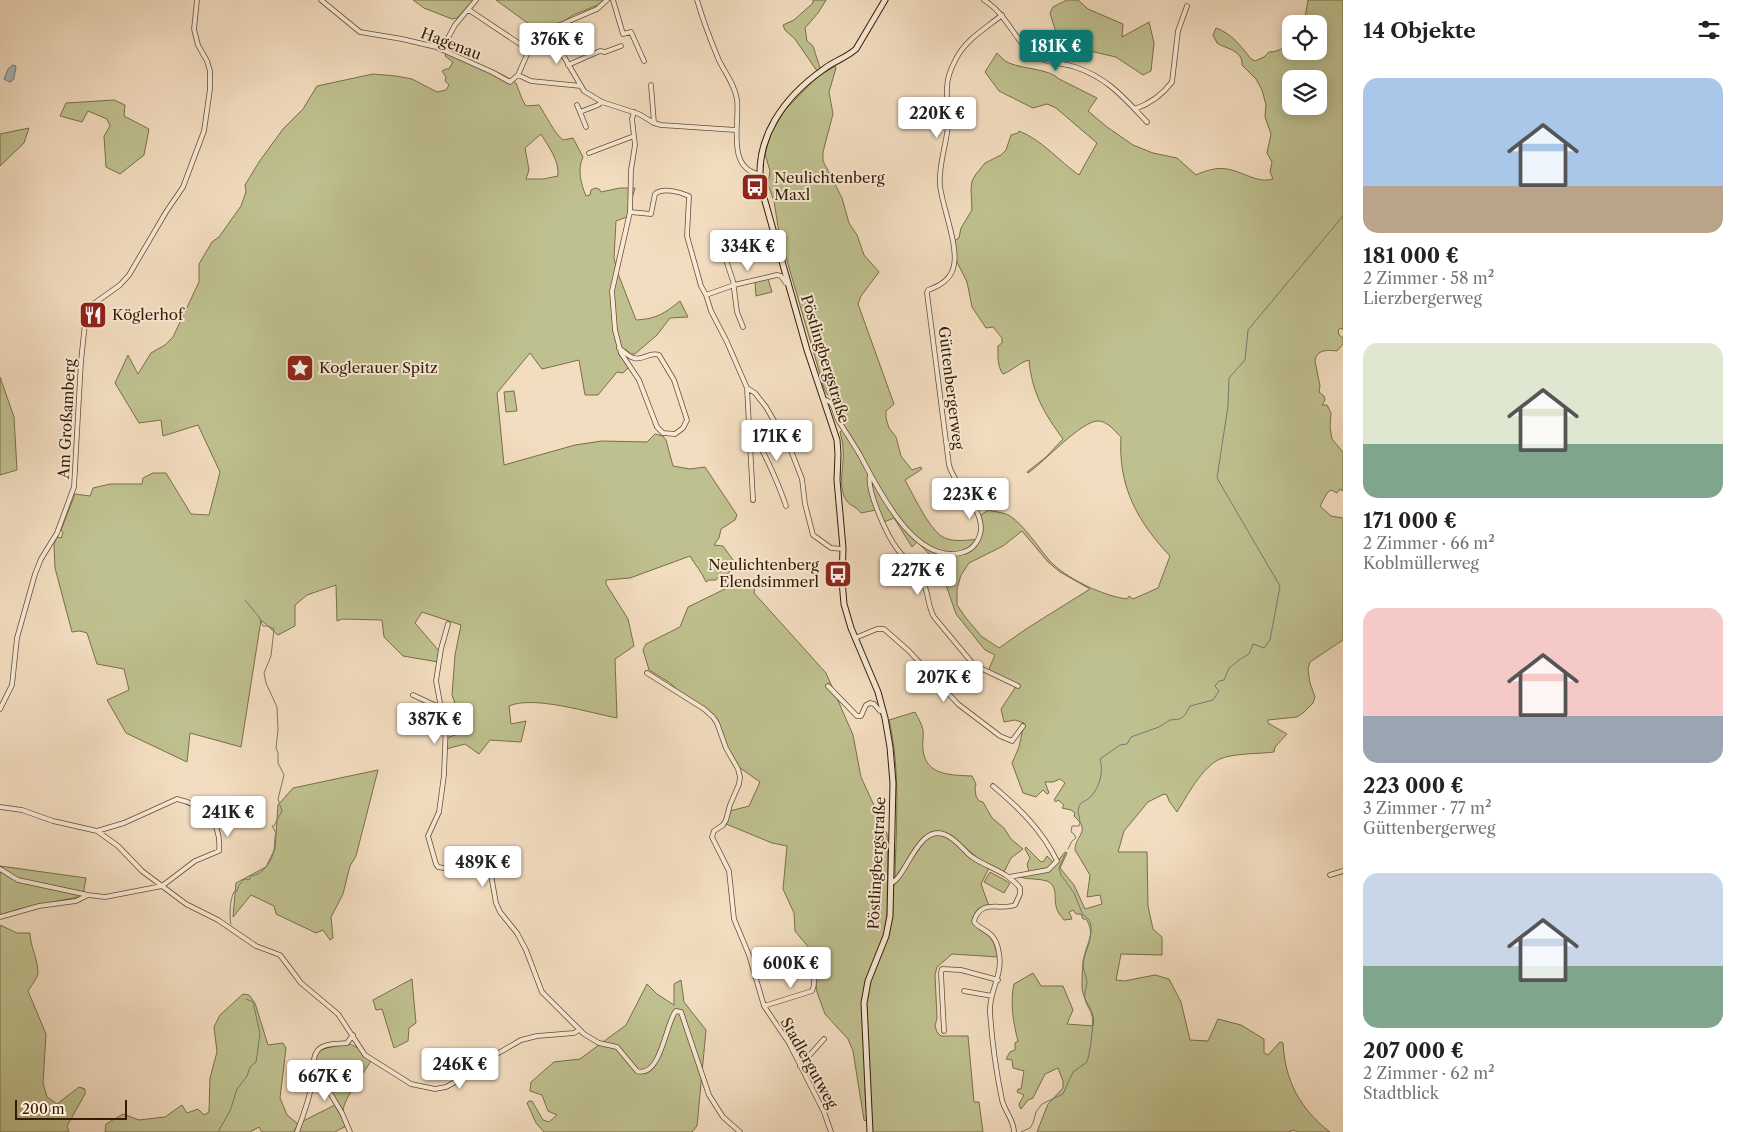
<!DOCTYPE html>
<html lang="de">
<meta charset="utf-8">
<style>
:root{--surface:#fff;--page:#f2f2f2;--text:#222;--muted:#767676;--accent:#0f766e}
body{margin:0;font-family:"Libre Caslon Text",serif;background:var(--page);color:var(--text);height:100vh;display:flex;flex-direction:column;font-size:19px;white-space:nowrap}
*{box-sizing:border-box;margin:0}
p{font-size:16px;color:var(--muted)}
.icon{flex:none;width:28px;height:28px;fill:none;stroke:currentColor;stroke-width:2;stroke-linecap:round;stroke-linejoin:round}
.map{position:relative;flex:1;overflow:hidden}
.panel{display:flex;flex-direction:column;background:var(--surface);width:400px}
.panel>*{flex:none}
.buttons{position:absolute;left:1282px;top:15px;display:grid;gap:10px}
.buttons a{display:grid;place-items:center;width:45px;height:45px;border-radius:10px;background:var(--surface);box-shadow:0 2px 12px #0003;font-size:25px}
.scale{position:absolute;left:15px;bottom:12px;width:112px;box-sizing:border-box;padding-left:5px;border:2px solid #361b00;border-top:0;font-size:14px;line-height:18px;white-space:nowrap;color:#361b00;-webkit-text-stroke:4px #f7e9d6;paint-order:stroke}
.price{position:absolute;translate:-50% -42px;padding:0 11px;border-radius:5px;background:#fff;color:#222;font-size:16px;line-height:32px;filter:drop-shadow(0 1px 2px #0008)}
.price::after{content:'';position:absolute;left:50%;top:30px;width:15px;height:11px;margin-left:-8px;background:inherit;clip-path:polygon(0 0,100% 0,50% 100%)}
.price.selected{background:var(--accent);color:#fff}
ul{padding:0;list-style:none}
li{display:grid;align-content:center;gap:10px;height:265px;padding:0 20px}
li span{display:grid;place-items:center;height:155px;border-radius:15px;color:#555}
li>.icon{margin-inline-start:auto}
span .icon{width:90px;height:90px;fill:#fffc;stroke-width:1}
li b{font-size:21px}
h2{display:flex;justify-content:space-between;align-items:center;height:60px;padding:0 20px;font-size:21px}
main{display:flex;flex:1;min-height:0}
.map>svg:first-child{display:block}
</style>
<main>
<div class="map">
<svg width="1343" height="1132" viewBox="0 0 1343 1132">
<rect width="100%" height="100%" fill="#f3ddc0"/>
<filter id="stains"><feTurbulence type="fractalNoise" baseFrequency=".004" numOctaves="4"/><feColorMatrix values="0 0 0 0 .2 0 0 0 0 .09 0 0 0 0 .02 0 0 0 .5 -.17"/></filter>
<radialGradient id="worn" r=".72"><stop offset=".6" stop-color="#630" stop-opacity="0"/><stop offset="1" stop-color="#630" stop-opacity=".3"/></radialGradient>
<path fill="#bfc08f" stroke="#7a6e48" fill-rule="evenodd" d="M413 0H474L457 18 452 19 424 8Z
M496 0H606L603 3 573 15 544 35Z
M813 0H826L818 13 805 28 807 41 813 46 820 68 817 71 795 39 785 30 783 25 794 20 813 3Z
M1067 0H1078L1088 9 1123 24 1122 37 1149 22 1154 43 1151 71 1143 75 1116 57 1068 46 1055 29 1050 13 1053 7Z
M1308 0H1343V330L1341 328 1338 330 1339 335 1343 338V344L1337 351C1329 350 1316 349 1315 361L1320 386 1319 392 1324 396 1325 400 1322 405H1327L1331 413 1330 427 1332 439 1343 452V491L1340 489 1337 493 1331 490 1327 493 1320 506 1331 516 1343 518V640L1310 662 1308 669 1310 683 1315 697 1313 703 1303 713 1297 717 1268 720V723L1287 734 1275 747 1274 752C1260 754 1233 753 1220 759 1202 767 1187 796 1177 812L1169 801 1167 795 1164 794 1148 802 1124 831 1118 852H1147L1148 906 1153 929 1162 937V955L1121 954 1116 980 1124 981 1155 975 1169 979 1181 1002 1190 1040 1208 1041 1218 1019 1241 1025 1264 1039V1053L1268 1055 1280 1042 1283 1043C1285 1081 1300 1109 1330 1132H1298L1294 1130 1288 1132H1037L1048 1104 1063 1088V1081L1058 1068 1045 1074 1033 1098 1028 1100 1021 1109 1020 1108 1019 1104 1024 1095 1017 1092 1018 1089H1021L1024 1071 1013 1068 1012 1060 1006 1059 1010 1052 1015 1050V1043L1018 1041C1013 1022 1010 1003 1014 984L1033 973 1041 986H1063L1073 1010 1067 1024 1093 1026C1097 1012 1083 1002 1082 988 1082 981 1082 972 1083 964 1085 948 1097 935 1086 919H1083L1081 914H1076L1073 910 1069 912 1072 919 1064 920C1061 916 1057 912 1056 906 1054 898 1058 886 1047 881 1038 878 1028 880 1020 877L1029 872 1027 864 1030 858 1025 849 1026 847 1041 862 1044 861 1047 856 1055 865 1065 852 1067 853 1060 868 1074 885 1085 909 1102 904 1100 895 1087 897 1090 875 1075 850C1075 835 1092 832 1074 816L1075 813 1071 810 1062 808 1064 805 1058 800 1056 802 1054 800 1065 783 1060 779 1053 782H1045L1049 793 1047 794 1043 790 1036 797 1023 793 1012 763 1019 747 1024 723 1015 720 1004 722 1001 709 1015 688 1016 683 988 671 995 655 985 650 956 614 945 582 935 564V559C931 557 922 546 917 542L912 547 894 518 884 522 876 510 861 513C856 506 850 506 846 500 837 485 845 464 843 448 843 443 841 437 840 432L843 429 836 411 835 400 827 394 824 388 779 233 774 201 768 185 770 171 765 154 771 133 785 110 817 77 835 66 836 68 829 92 833 114 823 152V161L842 198 849 223 857 235 864 255 879 272 861 296 858 304 894 404 886 411V418L889 428 896 437 901 456 912 470 921 467 922 469 905 480C914 496 927 525 941 536 951 543 969 540 980 539L982 528 980 516 988 510C995 512 1003 512 1010 516 1024 525 1038 547 1049 560 1065 578 1103 596 1127 599L1129 596 1133 599 1158 588 1170 556C1137 521 1118 486 1121 437 1115 431 1108 422 1099 421 1083 419 1043 463 1028 473L1027 472 1046 457 1063 439C1044 413 1032 393 1029 360 1018 363 1012 371 1003 374 997 366 998 356 998 346L1002 343V338L993 327 986 328 972 307 967 282 957 262 954 241 959 238 961 228 972 210 971 189 972 181 976 174 985 163 1001 155 1006 150 1011 135 1018 133 1019 131C1042 140 1059 161 1079 175L1097 143 1056 108 1047 104 1033 108 999 91 985 72 997 53C1001 57 1004 61 1009 63 1023 69 1050 69 1059 79L1097 98 1088 111 1107 127 1133 145 1153 153 1177 158 1196 175C1204 171 1217 167 1227 169 1242 171 1258 184 1273 179L1270 172 1272 162 1267 153 1271 134 1265 117 1266 105 1262 90 1256 79 1242 65C1243 50 1226 49 1217 43L1213 35 1216 28C1231 33 1242 47 1251 59L1255 61 1264 57 1269 52C1278 52 1284 48 1291 42V51H1319V24H1304ZM1291 79H1319V106H1291ZM1022 531 1048 562 1060 572 1090 589 1026 629 999 648 981 636 966 618 957 605V589L961 575 969 563 1003 546Z
M446 53 503 75 516 83 522 99 526 106 539 105C546 115 554 133 563 140L573 138 583 157C577 169 581 184 586 196L590 195 591 190 595 188 599 189 601 192 620 188H635L627 217 616 221 614 258 617 271 636 320C657 319 665 313 680 301L688 317 670 318 657 335 635 354H631L625 349 618 353 629 367 623 373 617 372 598 395H585L579 360 542 369 530 353 497 393 504 465 575 445 602 441 647 442 655 434 663 436 666 440 673 466 690 469 705 467 737 515 735 520 721 529 719 538 714 545 723 546 736 564 726 576H719L716 580H709L706 582C702 572 695 565 690 556L630 578 606 580V584L628 619 634 646 615 659 617 718C590 713 534 695 509 706L511 724 526 721 521 742 490 740 479 754 465 744 446 749 447 738 465 731 452 695 455 655 461 625 422 612 415 623 439 651 438 662 403 656 384 637 382 620 342 619 337 621 336 585 307 595 295 605V626L278 635 261 620 241 747 190 733 187 762 126 733 107 700 129 690 124 669 97 664 87 633 80 631 72 632 55 568 54 544 57 537 61 538 63 533 61 530 75 494 90 496 93 488 110 484H142L143 478 153 473H166L191 514 209 515 220 472 198 425 163 436 161 420 139 423 115 383 128 355 138 374 151 353 165 345 173 337 199 282V264L212 242 219 237 241 206 246 192 245 185 259 162 283 129 303 109 317 86 373 74 396 76 412 79 437 92 446 90 449 85 445 81 446 77 442 71 446 69H449L453 62 445 56ZM541 134C549 148 559 159 558 176L543 179H526L529 170 525 148Z
M114 100 125 105 124 116 149 129 144 155 120 174 106 167 104 136 110 126 107 119 88 111 82 122 60 116 66 103Z
M29 128 24 143 0 166V134Z
M768 279 772 292 756 296 755 282Z
M0 377 14 417 17 470 0 475Z
M514 391 517 411 506 412 504 392Z
M742 579 751 581 755 586 754 593 826 673 853 735 861 777 888 836 887 915 885 929 889 931 893 887 920 848 929 837 935 834 947 837 989 868 981 884 989 906 982 908 973 919 981 928 993 939 998 957 952 954 937 967 935 975 937 1018 935 1026 937 1032 941 1036H968L974 1102H979L983 1132H872L866 1087 865 1090 867 1119 865 1121 864 1120 853 1051 848 1039 825 1014 817 992 810 949 795 931 794 913 783 889 787 846 772 843 726 824 730 811 749 806 760 782 736 765 726 747 718 722 713 714 683 695 670 683 649 670 643 650 646 644 680 627 688 607 727 588 732 581Z
M915 712C918 718 922 724 923 730 924 737 922 743 923 750 926 776 952 775 972 776L976 784 975 788 976 796 979 801 983 802 992 818 1004 828 1011 839 1023 849 1011 858 1004 872 979 859 949 835 937 831 931 832 923 839 895 878C896 826 901 772 889 720Z
M378 770 356 856 350 866 343 894 331 917 333 938 330 940 323 930 316 933 276 914 274 906 251 895 233 917 236 883 266 867 275 849 278 805 293 788Z
M0 866 86 878 83 896 19 909 0 915Z
M990 872 1010 883 1004 893 984 882Z
M0 925 17 933H30C30 946 38 959 38 973 37 979 31 986 28 991L46 1034 43 1083 47 1097 57 1104 79 1087 85 1089V1094L67 1126 69 1132H0Z
M412 979 416 1023 409 1028 408 1041 394 1048 382 1009 376 1010 373 1000Z
M681 980 684 1002 706 1030 697 1126 692 1132H544L536 1123 527 1103 529 1101H532L543 1120 549 1122 557 1115 548 1111 542 1095 530 1091 531 1082 554 1062 580 1059 626 1025 647 984 657 994 674 1005V984Z
M243 994 249 995 255 1003 268 1045 283 1043 286 1048 280 1098 287 1115 298 1124 294 1132H262L259 1127 250 1132H105L106 1124 123 1114 139 1120 165 1117 182 1105 187 1113 198 1109 204 1115 209 1112 210 1078 217 1052 214 1027 220 1015Z
M350 1044 358 1048 371 1061C364 1073 342 1100 343 1113L331 1092 336 1087 330 1083 327 1086C324 1079 318 1072 316 1065 310 1046 338 1044 350 1044Z
M335 1105 346 1126 335 1132H298L303 1121Z"/>
<path fill="#a1b8be" stroke="#767972" d="M13 65 16 66C16 70 14 74 14 79L10 82 4 79 8 69Z"/>
<g fill="none" stroke-linecap="round" stroke-linejoin="round">
<path stroke="#767972" stroke-width="1" d="M1068 849 1072 841 1076 838 1074 834 1071 832 1072 826H1079C1082 819 1076 813 1079 807 1080 802 1084 802 1088 799 1099 790 1104 773 1100 759L1120 745 1127 744 1131 737 1159 727 1170 720 1180 719 1185 715 1190 706 1213 700 1219 691 1215 686 1219 681 1224 680 1229 668 1239 660 1249 654 1253 644 1264 648 1270 640 1280 586 1217 478 1228 406 1229 378 1245 360 1248 330 1343 216
M231 924C229 916 230 899 234 892L237 891 239 885 245 879 249 880 251 876C263 875 272 861 274 850 275 844 274 839 276 833L272 826H274L282 811 278 799 284 775 278 763V753L276 748 278 730 277 707 266 683 264 673 271 656 274 629 268 626H263L259 617 245 600
M218 1132 230 1111 237 1089 247 1076 250 1067 256 1062 260 1034 253 1002 246 999
M1021 1132 1030 1128 1033 1123 1036 1112 1042 1104 1063 1094 1073 1072 1087 1062C1090 1053 1094 1025 1092 1016 1091 1010 1086 1005 1085 999 1084 993 1086 989 1087 983 1087 977 1083 971 1083 964 1082 951 1102 924 1083 915L1074 893 1061 875 1059 868 1065 854"/>
<g stroke="#654c30" stroke-width="5.5">
<path id="minor" d="M321 0 360 32 402 39 436 47 492 72 510 82 518 75 529 50 560 25 597 9 607 0
M613 0 623 34 631 32 644 61
M697 0C703 20 710 39 718 58 724 72 735 84 737 100 740 122 726 168 759 174
M984 0C1008 15 1015 42 1035 56 1046 63 1063 63 1075 67 1108 78 1124 98 1147 122
M469 10 529 50
M550 33 584 91 602 102 639 114 654 123 661 125 736 130
M442 49 455 25 476 0
M568 65 600 51 605 52 621 46
M518 75 531 81 581 86
M651 85 654 123
M577 105 580 112
M1135 109C1149 104 1163 94 1172 82L1178 31 1187 6
M586 127 580 112 598 105 602 102
M589 153 634 136
M630 212 651 214 655 194C663 187 680 192 689 196L687 236 701 286 706 295 711 311 727 342 747 388 755 393 766 407 790 448 802 479 805 504 813 535 831 548 843 549
M718 236 733 281 737 312 743 327
M706 295 734 285 777 275 781 276 786 283 789 284
M619 348C624 351 628 357 634 358 643 361 650 351 659 355L674 380 687 420 683 428 675 434 663 433 657 427 639 380 621 353 615 330 612 291 630 212 631 170 635 145 632 119 634 112
M747 388 753 500
M824 400C834 400 834 412 838 420 845 431 853 443 860 455 878 488 915 568 964 552 974 549 980 539 981 529 981 504 955 488 949 465L927 293 928 290C940 286 952 278 954 265 958 244 943 209 940 186 938 167 946 146 948 126 950 113 946 101 947 88 947 78 951 68 956 59 965 40 986 28 1002 15
M750 433C761 441 781 491 786 506
M870 474C866 490 887 536 898 550 906 560 916 568 922 580 929 592 927 605 934 617L974 665 1018 686
M448 624 441 649 436 681 441 708 446 723 444 775 439 812 428 836 436 864 438 867 444 868 462 862 473 860 484 866 491 875 496 903 500 912 517 933 526 950 542 992 584 1034 599 1043 617 1047 637 1071C661 1079 666 1021 676 1011L681 1012 709 1095 723 1117 740 1132
M855 638 877 629H884L909 651 958 704 1000 736 1012 741 1023 726
M647 673 704 709 713 717 717 723 726 748 738 769 740 777 739 784 730 805 726 820 723 825 714 831 712 837 729 871 734 919 749 955 764 1006 789 1043 824 1112 831 1132
M828 686 857 716H861L866 705 870 703 874 704 880 711H883
M413 695 441 708
M0 709 12 685 17 638 35 574 41 559 57 533 74 487 81 361 86 314 92 305 120 285 129 275 166 212 183 187 204 131 210 89V71L207 61 198 45 194 29 197 0
M993 786C1019 808 1042 830 1057 861L1048 870 1009 877
M0 807 22 810 53 821 97 831 118 846 142 871 186 904 218 920 256 946 280 955 301 983 338 1014 365 1055 411 1084 435 1089 446 1087 457 1081 478 1065 521 1040 537 1036 574 1033 579 1030
M0 869 18 880 88 895 105 897 162 886 195 861 219 851C222 822 204 805 177 799L124 823 97 831
M1330 875 1343 871
M891 883C906 879 918 822 946 835 957 840 963 850 972 857 988 868 1008 872 1020 888V894L1015 905C1000 911 981 898 974 921 977 930 993 928 998 948 1005 975 989 988 990 1012 992 1042 996 1071 1002 1100 1005 1112 1014 1120 1014 1132
M0 917 39 906 76 901 88 895
M964 991 992 996
M764 1006 812 991C817 981 812 969 809 959L805 957
M944 1031 941 973 942 969 961 970 998 980
M800 1066 824 1039
M315 1068 342 1113 350 1132
M297 1132C304 1114 310 1096 314 1076 315 1068 311 1058 318 1050 324 1043 338 1044 347 1043L353 1035"/>
</g>
<g stroke="#361b00" stroke-width="7">
<path id="secondary" d="M870 1132 864 1003 868 981 886 936 890 916 893 783 890 747 885 718 878 692 851 628 844 604 842 581 843 548 837 480 838 454 837 440 807 350 761 187C754 138 784 97 824 69 834 61 846 58 856 49L885 0"/>
</g>
<use href="#minor" stroke="#f7e9d6" stroke-width="4"/>
<use href="#secondary" stroke="#f7e9d6" stroke-width="5"/>
</g>
<defs>
<g id="bus-square" transform="scale(1.4375)"><rect x="-9" y="-9" width="18" height="18" rx="4" fill="#8f2418" stroke="#f7e9d6"/><path d="M-5-6H5V4H4V6H2V4H-2V6H-4V4H-5ZM-3.5-4V0h7V-4ZM-3.5 1.2v1.5H-2V1.2ZM2 1.2v1.5H3.5V1.2Z" fill="#fff"/></g>
<g id="restaurant-square" transform="scale(1.4375)"><rect x="-9" y="-9" width="18" height="18" rx="4" fill="#8f2418" stroke="#f7e9d6"/><path d="M-5-6h1v4h1v-4h1v4h1v-4h1v5L-1.5 .5V6h-2V.5L-5-1ZM5-6V6H3V1.5H1.5Q1.5-4 5-6Z" fill="#fff"/></g>
<g id="sight-square" transform="scale(1.4375)"><rect x="-9" y="-9" width="18" height="18" rx="4" fill="#8f2418" stroke="#f7e9d6"/><path d="M0-6L1.8-2.2L6-1.7L2.9 1.2L3.7 5.4L0 3.3L-3.7 5.4L-2.9 1.2L-6-1.7L-1.8-2.2Z" fill="#fff"/></g>
</defs>
<g fill-rule="evenodd">
<use href="#bus-square" x="755" y="187"/>
<use href="#restaurant-square" x="93" y="315"/>
<use href="#sight-square" x="300" y="368"/>
<use href="#bus-square" x="838" y="574"/>
</g>
<g text-anchor="middle" stroke-width="4" stroke-linejoin="round" paint-order="stroke">
<g font-size="15" fill="#361b00" stroke="#f7e9d6">
<text transform="translate(451 44) rotate(21)" y="5">Hagenau</text>
<text transform="translate(825 359) rotate(73)" y="5">Pöstlingbergstraße</text>
<text transform="translate(951 388) rotate(83)" y="5">Güttenbergerweg</text>
<text transform="translate(67 419) rotate(-87)" y="5">Am Großamberg</text>
<text transform="translate(877 863) rotate(-87)" y="5">Pöstlingbergstraße</text>
<text transform="translate(809 1063) rotate(61)" y="5">Stadlergutweg</text>
</g>
<g font-size="15" fill="#361b00" stroke="#f7e9d6" text-anchor="start">
<text x="774" y="183">Neulichtenberg<tspan x="774" dy="17">Maxl</tspan></text>
<text x="112" y="320">Köglerhof</text>
<text x="319" y="373">Koglerauer Spitz</text>
<text x="819" y="570" text-anchor="end">Neulichtenberg<tspan x="819" dy="17">Elendsimmerl</tspan></text>
</g>
</g>
<rect width="100%" height="100%" filter="url(#stains)"/>
<rect width="100%" height="100%" fill="url(#worn)"/>
</svg>
<div class="buttons">
<a><svg class="icon" aria-label="locate" viewBox="0 0 24 24"><circle cx="12" cy="12" r="6"/><path d="M12 2v4M12 18v4M2 12h4M18 12h4"/></svg></a>
<a><svg class="icon" aria-label="layers" viewBox="0 0 24 24"><path d="M12 4l9 5-9 5-9-5zM3 14l9 5 9-5"/></svg></a>
</div>
<div class="scale">200 m</div>
<b class="price" style="left:557px;top:65px">376K €</b>
<b class="price selected" style="left:1056px;top:72px">181K €</b>
<b class="price" style="left:937px;top:139px">220K €</b>
<b class="price" style="left:748px;top:272px">334K €</b>
<b class="price" style="left:777px;top:462px">171K €</b>
<b class="price" style="left:970px;top:520px">223K €</b>
<b class="price" style="left:918px;top:596px">227K €</b>
<b class="price" style="left:944px;top:703px">207K €</b>
<b class="price" style="left:435px;top:745px">387K €</b>
<b class="price" style="left:228px;top:838px">241K €</b>
<b class="price" style="left:483px;top:888px">489K €</b>
<b class="price" style="left:791px;top:989px">600K €</b>
<b class="price" style="left:460px;top:1090px">246K €</b>
<b class="price" style="left:325px;top:1102px">667K €</b>
</div>
<section class="panel">
<h2>14 Objekte<svg class="icon" aria-label="filters" viewBox="0 0 24 24"><path d="M4 7h16M4 17h16"/><circle cx="9" cy="7" r="2"/><circle cx="15" cy="17" r="2"/></svg></h2>
<ul>
<li><span style="background:linear-gradient(#a9c7e8 70%,#b9a48a 0)"><svg class="icon" aria-label="home" viewBox="0 0 24 24"><path d="M3 11l9-7 9 7M6 9v11h12V9"/></svg></span><div><b>181 000 €</b><p>2 Zimmer · 58 m²</p><p>Lierzbergerweg</p></div></li>
<li><span style="background:linear-gradient(#dfe7d0 65%,#7fa58c 0)"><svg class="icon" aria-label="home" viewBox="0 0 24 24"><path d="M3 11l9-7 9 7M6 9v11h12V9"/></svg></span><div><b>171 000 €</b><p>2 Zimmer · 66 m²</p><p>Koblmüllerweg</p></div></li>
<li><span style="background:linear-gradient(#f6c9c9 70%,#9aa5b1 0)"><svg class="icon" aria-label="home" viewBox="0 0 24 24"><path d="M3 11l9-7 9 7M6 9v11h12V9"/></svg></span><div><b>223 000 €</b><p>3 Zimmer · 77 m²</p><p>Güttenbergerweg</p></div></li>
<li><span style="background:linear-gradient(#c9d6e8 60%,#7fa58c 0)"><svg class="icon" aria-label="home" viewBox="0 0 24 24"><path d="M3 11l9-7 9 7M6 9v11h12V9"/></svg></span><div><b>207 000 €</b><p>2 Zimmer · 62 m²</p><p>Stadtblick</p></div></li>
</ul>
</section>
</main>
